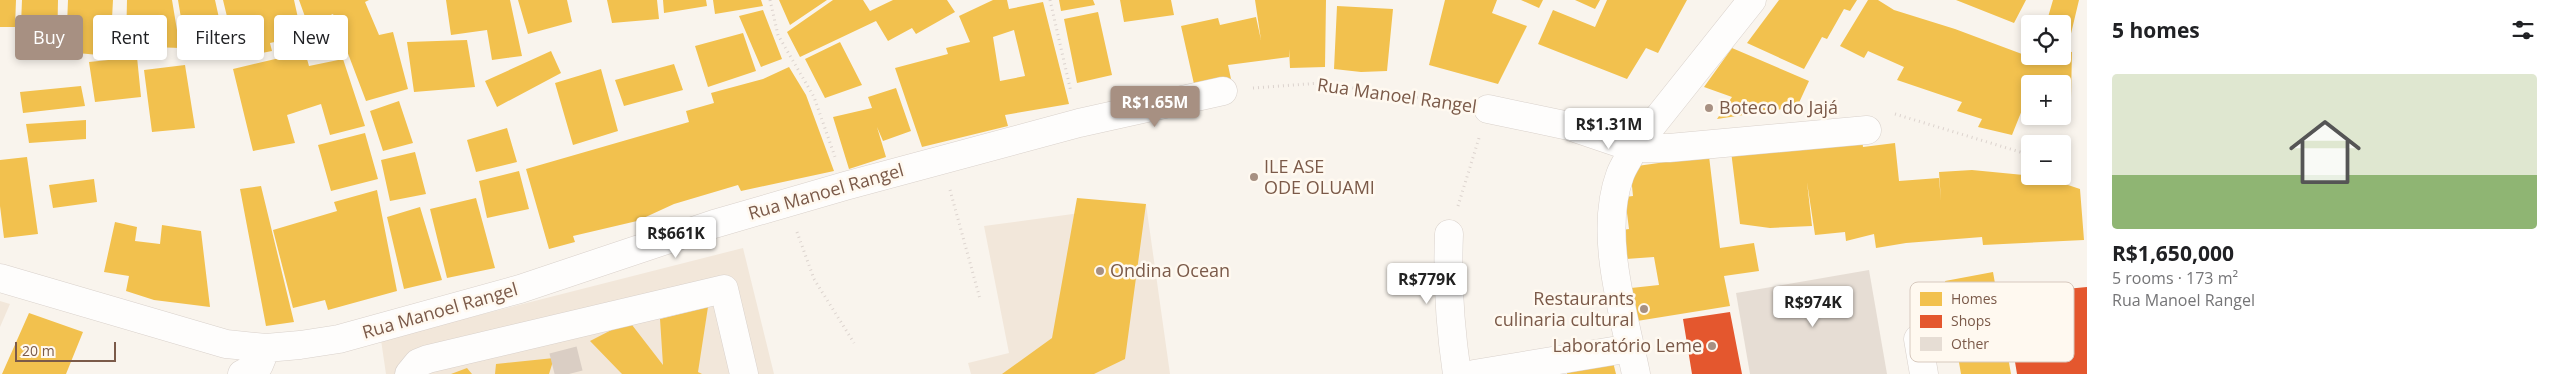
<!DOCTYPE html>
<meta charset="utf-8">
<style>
:root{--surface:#fff;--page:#f2f2f2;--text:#202124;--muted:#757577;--accent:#a79082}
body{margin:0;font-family:"Open Sans",sans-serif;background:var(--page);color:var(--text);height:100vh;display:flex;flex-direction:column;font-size:19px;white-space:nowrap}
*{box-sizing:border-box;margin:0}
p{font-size:16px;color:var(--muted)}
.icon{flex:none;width:28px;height:28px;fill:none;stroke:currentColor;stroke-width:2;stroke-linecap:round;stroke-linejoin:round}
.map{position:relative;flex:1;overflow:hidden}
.side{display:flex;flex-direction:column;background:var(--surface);width:475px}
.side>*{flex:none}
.top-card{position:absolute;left:15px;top:15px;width:475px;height:45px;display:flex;gap:10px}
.buttons{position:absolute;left:2021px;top:15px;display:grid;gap:10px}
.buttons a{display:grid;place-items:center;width:50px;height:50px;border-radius:5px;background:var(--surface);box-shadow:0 2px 8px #0003;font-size:25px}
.scale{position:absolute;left:15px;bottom:12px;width:101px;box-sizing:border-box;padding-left:5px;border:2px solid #7b5a49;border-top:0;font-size:14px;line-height:18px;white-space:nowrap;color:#7b5a49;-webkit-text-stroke:4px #fff9f0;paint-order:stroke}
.price{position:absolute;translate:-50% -42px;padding:0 11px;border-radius:5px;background:#fff;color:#222;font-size:16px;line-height:32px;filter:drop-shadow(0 1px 2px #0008)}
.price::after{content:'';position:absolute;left:50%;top:30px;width:15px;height:11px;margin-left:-8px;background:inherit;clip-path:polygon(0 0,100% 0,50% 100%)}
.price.current{background:var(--accent);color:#fff}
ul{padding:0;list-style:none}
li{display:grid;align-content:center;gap:10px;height:265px;padding:0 25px}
li span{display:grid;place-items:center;height:155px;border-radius:5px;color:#555}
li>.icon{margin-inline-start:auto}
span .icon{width:90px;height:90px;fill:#fffc;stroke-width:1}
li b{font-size:21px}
h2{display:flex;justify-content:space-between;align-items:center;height:60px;padding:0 25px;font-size:21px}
.chip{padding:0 18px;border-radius:5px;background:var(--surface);box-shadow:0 2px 8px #0003;font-size:18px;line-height:45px}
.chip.current{background:var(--accent);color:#fff}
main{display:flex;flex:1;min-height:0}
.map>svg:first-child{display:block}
</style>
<main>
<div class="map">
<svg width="2087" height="374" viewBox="0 0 2087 374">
<rect width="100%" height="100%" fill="#f9f4ed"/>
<path fill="#f2e7da" d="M1146 204 1170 374H971L968 363 1009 353 984 226Z
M743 248 774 374H386L381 340Z
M0 301 10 304 0 327Z"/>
<path fill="#f2c14e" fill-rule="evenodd" d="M0 0H16L15 27H0Z
M22 0H58L57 51 20 49Z
M68 0H113L110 56 66 52Z
M127 0H172L180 48 126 46Z
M178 0H215L223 36 185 42Z
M223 0H294L302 36 270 43 272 51 237 58Z
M299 0H369L365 2 379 35 393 32 408 89 366 101 333 14 308 25Z
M446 0H510L522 56 492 60 487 30 451 35Z
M518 0H567L572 22 528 34Z
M607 0H657L659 19 612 23Z
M663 0H706L707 6 664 13Z
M713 0H761L763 6 715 14Z
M779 0H827L790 25Z
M833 0H863L870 11 893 0H947L955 12 916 34 912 28 888 41 876 21 800 57 787 32Z
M993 0H1007L1009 9 1043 2 1069 104 1005 115 1008 126 922 147 895 68 948 54 946 48 970 42 959 16ZM1014 30 1025 76 1000 81 993 37Z
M1059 0H1093L1095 5 1061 11Z
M1120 0H1171L1174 15 1124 22Z
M1255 0H1326L1325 67 1290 68 1289 49V57L1228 65 1231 79 1194 84 1181 26 1218 18 1220 25 1256 17 1261 40Z
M1445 0H1497L1492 13 1527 26 1498 84 1429 65Z
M1521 0H1543L1539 8Z
M1575 0H1600L1595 9Z
M1607 0H1687L1658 53 1646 48 1627 79 1538 44 1553 10 1595 27Z
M1779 0H1857L1850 11 1844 9 1827 39 1822 37 1804 69 1747 43Z
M1868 0H1878L1894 10 1955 29 2041 61 2042 56H2062V51L2072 52 2071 98 2062 96V84H2030V90L2012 135 1978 127 1982 119 1957 111 1962 102 1897 80 1904 67 1868 51 1864 58 1840 46Z
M1956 0H2026L2014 23Z
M2053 0H2079L2069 42 2062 39V24H2046Z
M1337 6 1393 9 1387 71 1361 72 1334 69Z
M763 10 782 59 761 67 739 16Z
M1098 12 1112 75 1077 83 1064 19Z
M743 33 756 71 708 87 695 46Z
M467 40 475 87 414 92 407 42Z
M840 42 862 85 825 98 805 59Z
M1732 48 1809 81 1797 107 1717 119 1732 97 1704 87Z
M551 51 561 73 497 107 485 81Z
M305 52 309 66 343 59 365 126 330 135 321 104 287 115 295 143 253 151 233 69Z
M137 57 141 97 95 102 89 62Z
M674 64 683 90 624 106 615 80Z
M185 65 195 128 152 132 144 70Z
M789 67 806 95 834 171 741 191 738 185 674 204 637 221 573 236 575 242 549 249 526 169 689 122 686 111 714 103 711 93 763 79Z
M601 69 618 131 573 145 555 83Z
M81 86 85 106 23 113 20 92Z
M896 88 911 131 883 141 877 127 886 157 849 169 833 117 872 108 868 97Z
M399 101 413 143 383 151 370 111Z
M86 120V139L29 143 26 124Z
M507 128 517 162 476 172 467 140Z
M365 133 378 179 331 191 318 145Z
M1862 140 1863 147 1895 143 1899 181 1939 178 1941 201 1939 172 1972 170 2044 177 2080 189 2084 240 1983 245 1982 237 1906 243 1876 248 1874 234 1846 241 1845 232 1815 235 1807 182 1812 226 1770 228 1740 224 1731 151Z
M415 152 426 194 390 201 381 160Z
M1709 156 1720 248 1754 243 1759 271 1724 276 1730 306 1637 321 1631 288 1659 285 1654 257 1626 259 1622 230 1629 229 1625 197 1633 196 1630 167Z
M27 157 38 234 4 238 0 206V160Z
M519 171 529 209 487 218 479 181Z
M94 179 97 202 53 208 49 185Z
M261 186 294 322 266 326 240 189Z
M377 190 397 291 328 310 325 300 293 308 273 230 337 211 334 202Z
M476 198 495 268 447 278 430 209Z
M1077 198 1146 204 1125 359 1094 374H1002L1052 338Z
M420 207 442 280 404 289 387 217Z
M115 222 137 227 135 241 160 244 162 225 201 231 210 307 154 300 126 291 129 276 104 272Z
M1993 272 2011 374H1961L1945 281Z
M708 307 698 372 702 374H622L590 341 629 321 663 365 660 319Z
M29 313 83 332 66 374H2Z
M554 358 549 374H495L496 364Z
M1613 362 1616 374H1567V369Z
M467 368 472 374H451Z"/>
<path fill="#e4572e" d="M2087 287V374H2017L2004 295Z
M1730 312 1742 374H1692L1683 319Z"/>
<path fill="#e6ddd4" d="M1869 270 1887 374H1750L1736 293Z"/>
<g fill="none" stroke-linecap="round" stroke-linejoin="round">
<path stroke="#dacec4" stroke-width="28" stroke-dasharray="28 14" stroke-linecap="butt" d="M563 350 569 374"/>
<g stroke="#d9d1cb" stroke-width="29">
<path id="minor" d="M1488 109 1569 126 1634 148H1669L1867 130
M1449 234C1447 282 1450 327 1457 374
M0 278 226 344 266 348 300 345 339 339 520 289 714 224 845 186 1079 123 1223 91
M1918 339 1924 374
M242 374 259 365 266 348
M409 374 418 363 428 359 724 289 744 374
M1474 374 1631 348
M1636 374C1624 314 1598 234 1620 175 1623 166 1630 157 1634 148L1752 0"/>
</g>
<path stroke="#dcd3ce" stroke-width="3" stroke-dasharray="1 4" stroke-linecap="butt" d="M770 0 778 35 814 97 835 157
M1050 0 1071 92
M1253 88 1321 83 1458 104
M1895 114 2030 155
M950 190 980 299
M1458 206 1479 138
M797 232 814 279 854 343"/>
<use href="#minor" stroke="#fefdfc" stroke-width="28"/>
</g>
<g fill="#a79082" stroke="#fff9f0" stroke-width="2">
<circle cx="1709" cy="108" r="5"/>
<circle cx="1254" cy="177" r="5"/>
<circle cx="1100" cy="271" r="5"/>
<circle cx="1644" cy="309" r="5"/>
<circle cx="1712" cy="346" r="5"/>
</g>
<g text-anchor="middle" stroke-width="5" stroke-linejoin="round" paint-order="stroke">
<g font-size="18" fill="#7b5a49" stroke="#fff9f0">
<text transform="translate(1397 96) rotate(8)" y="6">Rua Manoel Rangel</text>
<text transform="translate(826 192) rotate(-16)" y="6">Rua Manoel Rangel</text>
<text transform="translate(440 311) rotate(-16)" y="6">Rua Manoel Rangel</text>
</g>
<g font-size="18" fill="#7b5a49" stroke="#fff9f0" text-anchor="start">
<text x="1719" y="114">Boteco do Jajá</text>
<text x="1264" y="173">ILE ASE<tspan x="1264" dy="21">ODE OLUAMI</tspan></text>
<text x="1110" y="277">Ondina Ocean</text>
<text x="1634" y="305" text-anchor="end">Restaurants<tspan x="1634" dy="21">culinaria cultural</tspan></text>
<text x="1702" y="352" text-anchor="end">Laboratório Leme</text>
</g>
</g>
<rect x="1910" y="282" width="164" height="80" rx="8" fill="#fff9f0" stroke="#d7c9be" stroke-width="1"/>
<rect x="1920" y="292" width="22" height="14" fill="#f2c14e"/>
<rect x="1920" y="315" width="22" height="13" fill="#e4572e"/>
<rect x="1920" y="337" width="22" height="14" fill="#e6ddd4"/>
<g font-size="14" fill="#7b5a49">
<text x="1951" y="304">Homes</text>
<text x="1951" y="326">Shops</text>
<text x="1951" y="349">Other</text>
</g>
</svg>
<div class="buttons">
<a><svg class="icon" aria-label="locate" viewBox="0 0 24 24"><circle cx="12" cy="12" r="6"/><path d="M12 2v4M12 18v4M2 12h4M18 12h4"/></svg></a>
<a>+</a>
<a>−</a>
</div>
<div class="scale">20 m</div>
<b class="price current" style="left:1155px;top:128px">R$1.65M</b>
<b class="price" style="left:1609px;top:150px">R$1.31M</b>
<b class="price" style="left:676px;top:259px">R$661K</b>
<b class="price" style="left:1427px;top:305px">R$779K</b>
<b class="price" style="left:1813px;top:328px">R$974K</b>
<div class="top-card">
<a class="chip current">Buy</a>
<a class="chip">Rent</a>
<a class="chip">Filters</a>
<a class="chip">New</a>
</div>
</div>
<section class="side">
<h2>5 homes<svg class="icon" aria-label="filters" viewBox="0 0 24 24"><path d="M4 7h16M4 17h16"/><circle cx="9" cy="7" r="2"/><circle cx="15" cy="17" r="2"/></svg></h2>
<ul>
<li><span style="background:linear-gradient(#dfe7d0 65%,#8fb573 0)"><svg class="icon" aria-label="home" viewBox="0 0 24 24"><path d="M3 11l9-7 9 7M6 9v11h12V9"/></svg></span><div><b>R$1,650,000</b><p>5 rooms · 173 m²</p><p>Rua Manoel Rangel</p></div></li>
</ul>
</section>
</main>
